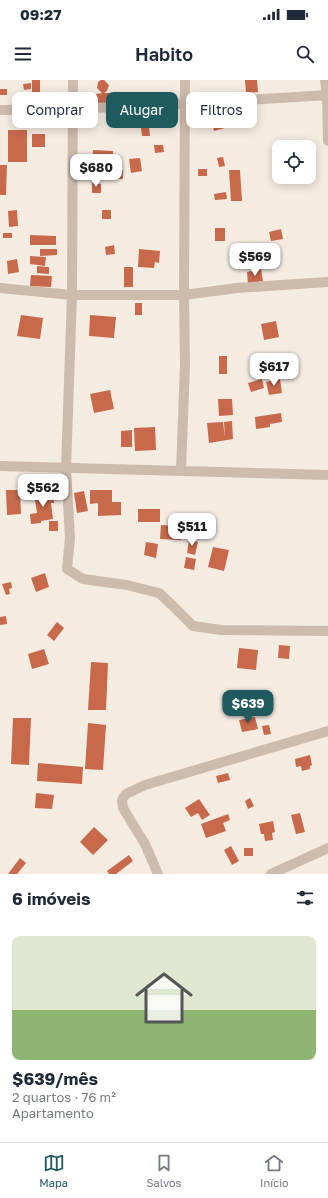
<!DOCTYPE html>
<html lang="pt">
<meta charset="utf-8">
<style>
:root{--surface:#fff;--page:#f6f6f7;--text:#1f2937;--muted:#747a83;--line:#e0e1e3;--accent:#1f5a5e}
body{margin:0;font-family:"Golos Text",sans-serif;background:var(--page);color:var(--text);height:100vh;display:flex;flex-direction:column;font-size:15px;white-space:nowrap}
*{box-sizing:border-box;margin:0}
p{font-size:13px;color:var(--muted)}
.icon{flex:none;width:22px;height:22px;fill:none;stroke:currentColor;stroke-width:2;stroke-linecap:round;stroke-linejoin:round}
.map{position:relative;height:794px;overflow:hidden}
.sheet{display:flex;flex-direction:column;background:var(--surface);flex:1}
.sheet>*{flex:none}
.guide{position:absolute;left:12px;top:12px;width:304px;height:36px;display:flex;gap:8px}
.fabs{position:absolute;left:272px;top:60px;display:grid;gap:8px}
.fabs a{display:grid;place-items:center;width:44px;height:44px;border-radius:8px;background:var(--surface);box-shadow:0 2px 10px #0003;font-size:20px}
.price{position:absolute;translate:-50% -34px;padding:0 9px;border-radius:8px;background:#fff;color:#222;font-size:13px;line-height:26px;filter:drop-shadow(0 1px 2px #0008)}
.price::after{content:'';position:absolute;left:50%;top:24px;width:12px;height:9px;margin-left:-6px;background:inherit;clip-path:polygon(0 0,100% 0,50% 100%)}
.price.current{background:var(--accent);color:#fff}
ul{padding:0;list-style:none}
li{display:grid;align-content:center;gap:8px;height:212px;padding:0 12px}
li span{display:grid;place-items:center;height:124px;border-radius:8px;color:#555}
li>.icon{margin-inline-start:auto}
span .icon{width:72px;height:72px;fill:#fffc;stroke-width:1}
li b{font-size:17px}
h2{display:flex;justify-content:space-between;align-items:center;height:48px;padding:0 12px;font-size:17px}
.tag{padding:0 14px;border-radius:8px;background:var(--surface);box-shadow:0 2px 10px #0003;font-size:14px;line-height:36px}
.tag.current{background:var(--accent);color:#fff}
.status{display:flex;justify-content:space-between;align-items:center;height:28px;padding:0 20px;background:var(--surface);direction:ltr}
.status svg{height:11px;fill:currentColor}
header{display:flex;justify-content:space-between;align-items:center;height:52px;padding:0 12px;background:var(--surface);font-size:18px;font-weight:600}
.tabs{display:flex;justify-content:space-around;align-items:center;height:56px;border-top:1px solid var(--line);background:var(--surface);font-size:11px;color:var(--muted)}
.tabs a{display:grid;justify-items:center;gap:2px}
.tabs .current{color:var(--accent)}
.map>svg:first-child{display:block}
</style>
<div class="status"><b>09:27</b><svg viewBox="0 0 49 12"><path d="M0 12V9h3v3zM5 12V6h3v6zM10 12V3h3v9zM15 12V0h3v12zM26 1h20v11H26zM47 4h2v5h-2z"/></svg></div>
<header><svg class="icon" aria-label="menu" viewBox="0 0 24 24"><path d="M4 6h16M4 12h16M4 18h16"/></svg>Habito<svg class="icon" aria-label="search" viewBox="0 0 24 24"><circle cx="10" cy="10" r="6"/><path d="M15 15l6 6"/></svg></header>
<div class="map">
<svg width="328" height="794" viewBox="0 0 328 794">
<rect width="100%" height="100%" fill="#f4ebe1"/>
<path fill="#c8694b" d="M32 0H40V12H32Z
M101 0H104L109 5 107 11 104 13H110L111 23 96 24V14L102 13 97 8 98 2Z
M245 0H257L258 12 246 13Z
M31 3V9L24 10 23 4Z
M0 9H7V15H0Z
M206 36V40H208L209 46 203 47 202 43 198 44 197 38Z
M89 41V46H78V42Z
M223 44 225 48 214 51 213 47Z
M149 47 150 56H142L141 48Z
M8 50H27V82H8Z
M32 54H45V67H32Z
M154 65H163L164 72 155 73Z
M93 70 113 71V92L92 91Z
M223 77 225 86 219 87 217 78Z
M140 78 142 91 131 93 129 79Z
M0 85H7L6 115H0Z
M198 89H207V96H198Z
M123 90V99H115V91Z
M229 90H240L242 121H231Z
M92 103 101 104V113H92Z
M226 112 227 119 215 120 214 114Z
M17 130 18 146 9 147 8 131Z
M102 130H111V139H102Z
M215 148H225V161H215Z
M281 149 283 159 271 161 269 152Z
M3 153H12V158H3Z
M30 155 56 156V165H30Z
M114 165 115 174 106 175 105 167Z
M40 169H57V175L40 176Z
M139 169 160 171 159 183 155 182 154 188 138 187Z
M30 176 46 177 45 186 30 184Z
M17 179 19 192 8 194 7 181Z
M37 186 49 187V194L37 193Z
M124 187H133V207H124Z
M261 189 263 201 248 204 247 192Z
M31 195 52 196 51 207 30 206Z
M135 223H142V235H135Z
M21 235 43 238 40 259 17 256Z
M90 235 116 237 114 258 89 256Z
M276 241 279 257 264 260 261 244Z
M219 276H227V294H219Z
M250 287H262L263 293 251 294Z
M262 299 264 308 251 312 248 303Z
M280 299 282 313 269 315 266 302Z
M110 310 114 329 94 333 90 314Z
M218 319H232L233 335 219 336Z
M281 333 282 342 270 344V347L256 349 255 337Z
M232 341 233 359 209 363 207 343 223 342 225 358 224 342Z
M155 347 156 370 135 371 134 348Z
M132 350V367H121V351Z
M6 410H20L21 434 7 435Z
M90 410H112V422H121V435L98 436V423L90 424Z
M84 411 88 431 77 433 74 413Z
M53 412 54 423H51L53 439 41 441V443L31 444 30 434 37 433 34 414Z
M138 429H160V442H138Z
M49 441H58V451H49Z
M191 442 200 443 198 457 189 455Z
M161 445 181 446V460L160 459Z
M189 460 198 462 195 475 187 473Z
M146 462 158 464 156 478 144 475Z
M213 467 229 470 224 491 208 487Z
M186 477 196 479 194 490 184 488Z
M45 493 49 507 36 512 31 498Z
M11 502 12 508 9 509 10 514 6 515 2 504Z
M6 536 7 544 0 545V537Z
M57 542 64 548 54 561 47 555Z
M279 565 290 566 289 579 278 578Z
M239 568 258 570 256 590 237 588Z
M44 569 49 584 32 589 28 574Z
M91 582 108 583 106 630H88Z
M255 637 258 649 242 652 239 640Z
M13 638H31L29 685 11 684Z
M88 643 106 645 103 690 85 689Z
M269 645 271 654 264 655 262 646Z
M310 675 312 685 310 686V689L302 691 301 686 296 687 295 679Z
M38 683 83 687 82 704 37 701Z
M228 693 230 700 218 703 216 696Z
M36 713 54 715 52 729 35 728Z
M250 718 254 726 248 729 245 721Z
M199 719 210 735 202 740 198 733 191 737 185 728Z
M300 733 305 752 296 754 291 735Z
M228 734 230 740 223 743 226 751 206 758 201 744Z
M273 741 275 752 272 753 273 760 265 761 264 754H261L259 744Z
M94 747 108 760 93 775 80 762Z
M231 766 239 781 232 785 224 770Z
M244 768H253V776H244Z
M129 775 133 781 116 794H109L107 791Z
M20 778 26 783 17 794H8Z"/>
<g fill="none" stroke-linecap="round" stroke-linejoin="round">
<path stroke="#cdbbac" stroke-width="10" d="M73 0 72 215 66 388 70 458 67 489 83 499 127 505 159 513 173 526 193 546 221 550 328 551
M325 0 327 15 328 61
M0 30C109 29 218 22 327 15
M0 208 72 215H184L237 208 328 202
M0 386 328 395
M181 390 185 285 184 215 185 0
M158 794 145 764 123 728 122 721 123 718 126 714 145 705 328 651
M271 794 328 768"/>
</g>
</svg>
<div class="fabs">
<a><svg class="icon" aria-label="locate" viewBox="0 0 24 24"><circle cx="12" cy="12" r="6"/><path d="M12 2v4M12 18v4M2 12h4M18 12h4"/></svg></a>
</div>
<b class="price" style="left:96px;top:108px">$680</b>
<b class="price" style="left:255px;top:197px">$569</b>
<b class="price" style="left:274px;top:307px">$617</b>
<b class="price" style="left:43px;top:428px">$562</b>
<b class="price" style="left:192px;top:467px">$511</b>
<b class="price current" style="left:248px;top:644px">$639</b>
<div class="guide">
<a class="tag">Comprar</a>
<a class="tag current">Alugar</a>
<a class="tag">Filtros</a>
</div>
</div>
<section class="sheet">
<h2>6 imóveis<svg class="icon" aria-label="filters" viewBox="0 0 24 24"><path d="M4 7h16M4 17h16"/><circle cx="9" cy="7" r="2"/><circle cx="15" cy="17" r="2"/></svg></h2>
<ul>
<li><span style="background:linear-gradient(#dfe7d0 60%,#8fb573 0)"><svg class="icon" aria-label="home" viewBox="0 0 24 24"><path d="M3 11l9-7 9 7M6 9v11h12V9"/></svg></span><div><b>$639/mês</b><p>2 quartos · 76 m²</p><p>Apartamento</p></div></li>
</ul>
</section>
<nav class="tabs">
<a class="current"><svg class="icon" aria-label="map" viewBox="0 0 24 24"><path d="M3 6l6-2 6 2 6-2v14l-6 2-6-2-6 2zM9 4v14M15 6v14"/></svg>Mapa</a>
<a><svg class="icon" aria-label="saved" viewBox="0 0 24 24"><path d="M7 4h10v16l-5-4-5 4z"/></svg>Salvos</a>
<a><svg class="icon" aria-label="home" viewBox="0 0 24 24"><path d="M3 11l9-7 9 7M6 9v11h12V9"/></svg>Início</a>
</nav>
